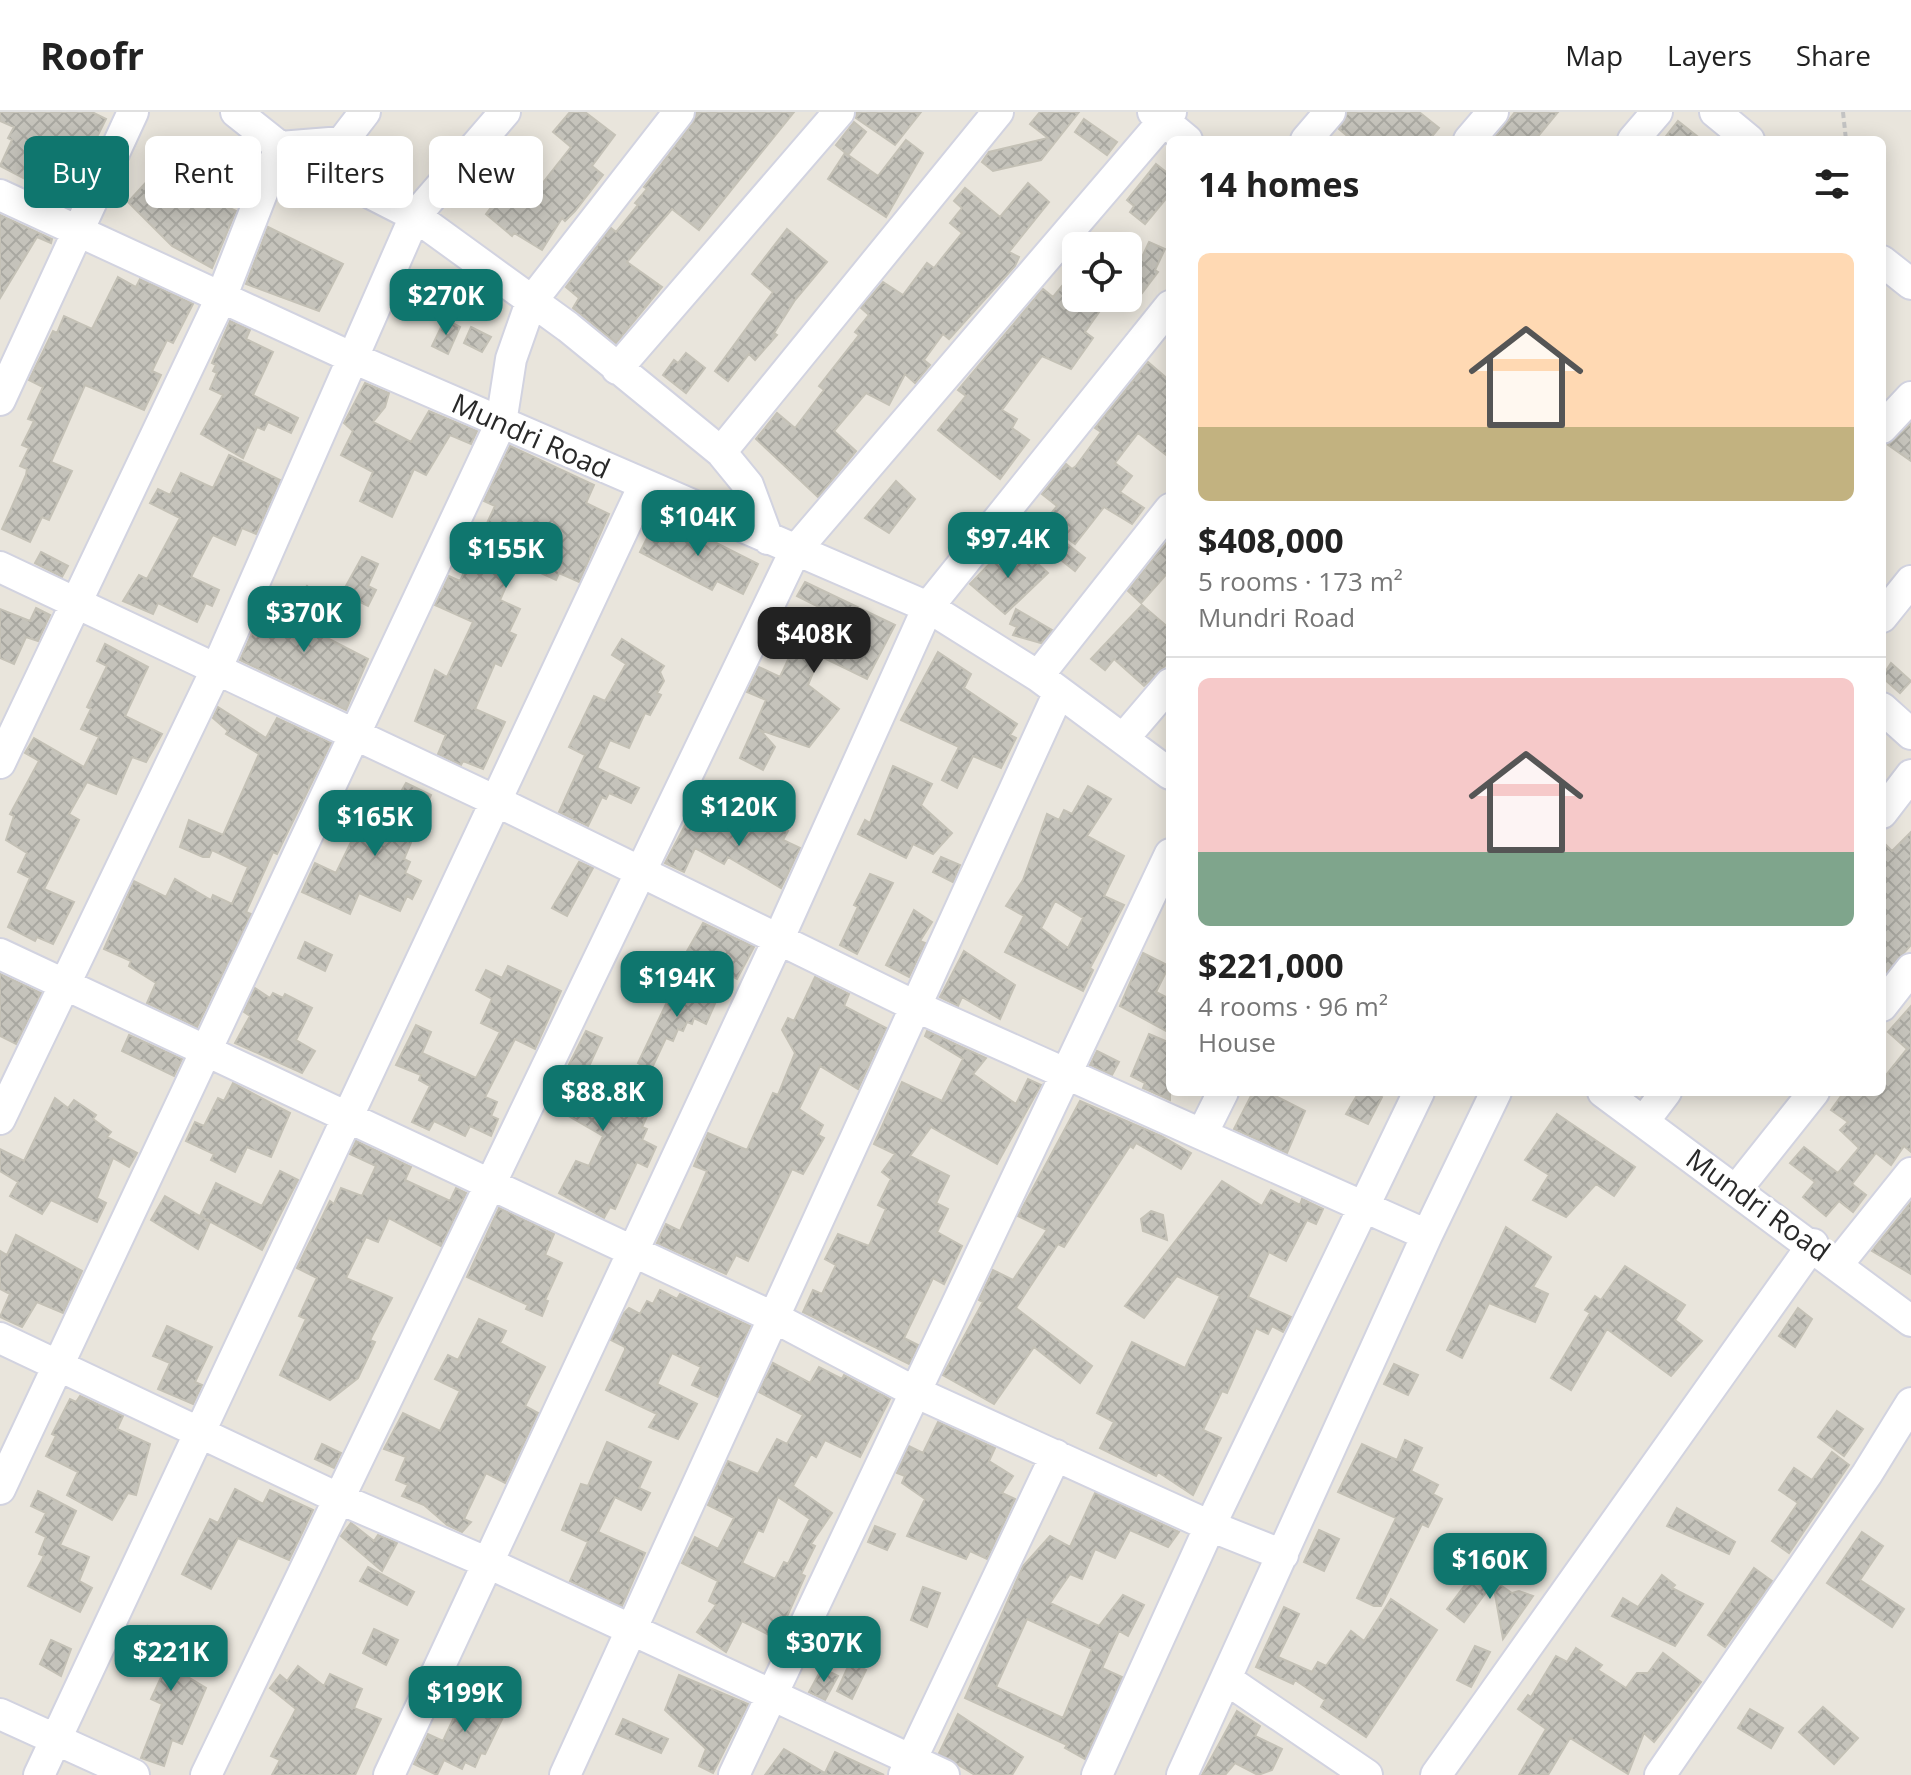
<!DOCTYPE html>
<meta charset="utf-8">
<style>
:root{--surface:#fff;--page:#f6f6f6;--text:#222;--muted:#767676;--line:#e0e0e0;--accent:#0f766e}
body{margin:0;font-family:"Open Sans",sans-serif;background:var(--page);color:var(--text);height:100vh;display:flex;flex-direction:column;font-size:30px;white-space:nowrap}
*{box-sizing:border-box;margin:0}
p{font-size:26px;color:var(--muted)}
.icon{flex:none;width:44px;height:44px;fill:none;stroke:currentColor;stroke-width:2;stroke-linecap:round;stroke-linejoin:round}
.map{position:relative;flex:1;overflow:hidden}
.side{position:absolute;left:1166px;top:24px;width:720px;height:960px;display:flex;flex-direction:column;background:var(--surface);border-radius:12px;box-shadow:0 4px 20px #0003}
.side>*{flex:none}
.top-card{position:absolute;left:24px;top:24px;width:760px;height:72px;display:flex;gap:16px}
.tools{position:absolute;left:1062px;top:120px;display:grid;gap:16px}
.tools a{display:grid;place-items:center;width:80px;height:80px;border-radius:12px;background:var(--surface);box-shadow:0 4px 20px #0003;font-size:40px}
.price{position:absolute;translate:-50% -68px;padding:0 18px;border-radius:16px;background:var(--accent);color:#fff;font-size:26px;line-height:52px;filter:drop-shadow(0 2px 4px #0008)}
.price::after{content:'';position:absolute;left:50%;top:48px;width:24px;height:18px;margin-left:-12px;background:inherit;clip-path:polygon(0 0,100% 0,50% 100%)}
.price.selected{background:#222;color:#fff}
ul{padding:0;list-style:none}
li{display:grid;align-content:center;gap:16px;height:424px;padding:0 32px}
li+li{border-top:2px solid var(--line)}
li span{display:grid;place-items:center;height:248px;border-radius:12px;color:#555}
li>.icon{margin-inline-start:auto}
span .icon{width:144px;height:144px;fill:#fffc;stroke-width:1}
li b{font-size:34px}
h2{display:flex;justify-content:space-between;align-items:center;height:96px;padding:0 32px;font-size:34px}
.tag{padding:0 28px;border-radius:12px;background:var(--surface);box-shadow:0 4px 20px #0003;font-size:28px;line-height:72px}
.tag.selected{background:var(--accent);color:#fff}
header{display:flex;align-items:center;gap:48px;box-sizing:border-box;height:112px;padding:0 40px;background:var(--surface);border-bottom:2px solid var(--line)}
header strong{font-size:38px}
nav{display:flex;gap:44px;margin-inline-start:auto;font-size:28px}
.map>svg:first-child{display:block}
</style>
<header>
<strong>Roofr</strong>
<nav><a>Map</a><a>Layers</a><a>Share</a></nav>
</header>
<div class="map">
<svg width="1911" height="1663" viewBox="0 0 1911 1663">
<defs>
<pattern id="building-cross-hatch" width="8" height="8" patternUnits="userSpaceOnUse" patternTransform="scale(2)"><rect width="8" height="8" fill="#c5c3bb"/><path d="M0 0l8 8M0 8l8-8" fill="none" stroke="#a9a8a1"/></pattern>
</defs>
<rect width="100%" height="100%" fill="#e9e5dc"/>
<path fill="url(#building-cross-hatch)" stroke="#c4c1b6" stroke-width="2" fill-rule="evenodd" d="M0 0H92L106 7 88 43 61 29 46 60 77 74 67 94 42 83 44 79 35 72 0 54 12 28 8 26 14 15 0 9Z
M570 0H585L615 23 592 54 603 63 575 99 565 109 562 106 542 138 514 121 512 124 486 102 502 81 521 93 541 73 571 35 553 20Z
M697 0H794L699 118 672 97 627 150 662 175 616 231 573 196 579 186 566 175 611 116 616 120 638 93 635 91 647 77 644 75 693 11Z
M857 0H921L895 33 856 6Z
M1040 0H1079L1041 48 993 59 982 50 989 40 1048 26 1030 12Z
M1348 0H1419L1439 16 1429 28H1352L1339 17Z
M1515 0H1558L1535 28H1493Z
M1084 7 1117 30 1107 43 1075 20Z
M1678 9 1702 28H1663Z
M854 10 866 20 848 43 836 33Z
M906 28 923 41 886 105 828 67 845 41 878 64Z
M1156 52 1170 63V82L1145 112 1130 100 1134 94 1127 88Z
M151 65 177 89 185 74 236 99 212 156 172 134 128 90Z
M1028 71 1049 90 1009 140 1019 145 1015 154 949 227 943 222 924 248 930 253 915 271 905 262 889 293 866 281 834 319 856 339 818 385 756 327 777 301 795 316 824 278 819 274 859 223 855 220 869 203 861 196 883 170 903 183 927 151 934 156 962 121 950 111 962 96 954 89 965 76 1000 105Z
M0 103 52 127 51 131 37 125 0 186Z
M268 115 343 152 319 199 246 172Z
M787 117 827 150 795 188 774 221 777 223 755 248 749 242 728 269 715 259 773 180 752 162Z
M1149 130 1165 137 1155 158 1158 160 1142 181 1130 171Z
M1076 157V186H1109L1085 220 1093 226 1071 257 1042 244 1002 298 1017 307 1012 316 1029 328 1000 367 938 318 966 284 958 278 1043 177 1053 185Z
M118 165 136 175 140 167 193 192 173 231 167 228 152 259 161 263 144 298 85 273 51 350 72 359 49 408 42 405 30 430 2 417 26 363 27 357 20 354 29 336 22 333 34 309 28 307 43 275 29 268 53 219 57 221 64 204 92 217Z
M445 207 460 215 448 242 432 234Z
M230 209 250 218 246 227 273 240 253 283 298 306 291 321 268 310 264 318 257 315 243 346 201 322 223 283 210 277 217 261 213 259 216 253 212 251Z
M471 215 491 225 482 240 464 231Z
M686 241 705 256 686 281 663 263 674 248 678 251Z
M1148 250 1170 269V346L1138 321 1115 351 1132 364 1120 380 1144 396 1132 412 1104 395 1075 432 1045 409 1057 394 1042 382 1066 352 1072 357 1076 354 1101 320 1095 316Z
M365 271 389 281 385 295 373 310 411 330 429 299 477 319 471 332 450 323 426 363 414 357 392 405 360 389 373 360 341 343 353 319 344 311Z
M1911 311V349L1888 333Z
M510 334 594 373 586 391 609 402 579 470 559 461 556 468 517 450 500 488 520 497 509 520 516 523 501 554 495 551 475 597 505 610 483 657 463 649 461 653 438 642 446 623 415 609 435 558 447 565 473 510 435 493 449 464 460 469 495 394 484 389Z
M229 343 280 368 256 422 242 416 235 433 213 423 211 426 191 465 219 478 212 494 206 491 197 510 158 491 153 502 123 489 139 463 147 467 180 406 150 391 158 377 170 383 181 361 213 376Z
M896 369 915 387 889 421 865 406Z
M657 406 697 426 699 422 758 452 743 482 717 469 712 478 640 440Z
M1170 426V458L1141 491 1128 479Z
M1061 427 1085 446 1075 459 1051 440Z
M1003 438 1016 449 1025 440 1048 461 1005 502 970 472Z
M41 440 68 454 62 465 35 451Z
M362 445 378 452 368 474 376 478 368 494 342 481Z
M805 470 895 513 867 567 816 542 819 546 808 573 839 597 809 635 760 618 775 635 763 658 740 646 766 588 747 580 759 555 780 565 793 537 803 541 827 499 797 484Z
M307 474 321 487 298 511 368 547 346 598 240 548 263 496 280 505Z
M1142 493 1170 517V549L1144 574 1114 547 1105 558 1091 547Z
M36 496 50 503 38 529 26 525 14 552 0 546V497L30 509Z
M1016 497 1052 518 1041 531 1013 523 1017 515 1010 512Z
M622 527 664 554 660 560 664 569 657 581 661 583 650 603 645 601 629 636 610 628 597 656 639 676 631 691 609 681 606 687 602 685 588 714 559 700 585 643 569 635 594 584 605 589 626 552 612 543Z
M105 532 148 555 125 604 162 622 146 650 132 645 116 682 87 670 69 702 79 708 44 777 74 790 53 832 37 825 35 829 8 815 30 766 18 760 27 741 6 728 14 704 10 702 39 649 25 641 34 626 84 655 99 625 81 617 91 597 87 595 107 554 97 549Z
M938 540 971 562 964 576 1017 612 1010 623 1016 626 1001 656 973 644 957 676 942 668 959 635 901 608Z
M1891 551 1911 569 1900 581 1882 565Z
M218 595 266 626 277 606 331 631 277 742 273 740 246 800 251 802 197 915 147 891 156 871 129 854 131 849 104 837 134 769 166 785 175 767 211 788 213 783 232 792 248 755 212 738 209 745H203L180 735 189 708 223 723 259 642 226 622 228 619 213 606Z
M893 654 932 672 921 693 952 721 933 742 913 732 906 746 858 722 865 708 870 711Z
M406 671 431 683 404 747 410 750 405 761 421 769 412 787 407 784 400 799 359 781 350 802 302 780 315 751 336 761 367 697 381 703 383 699 388 702Z
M1088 674 1111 687 1087 724 1124 744 1104 784 1124 793 1090 856 1093 858 1083 879 1005 840 1024 804 1006 794 1023 768 1047 702 1059 708 1064 698 1072 702ZM1055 789 1083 806 1068 836 1041 816Z
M753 702 788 719 783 728 800 736 781 776 728 745 724 752 695 736 684 760 665 751 690 704 717 718 721 712 740 723Z
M1911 720V833L1882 865V729L1892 739Z
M941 745 960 753 953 770 933 760Z
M579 750 593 756 567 804 552 796Z
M870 762 893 771 857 842 840 833 858 795 854 793Z
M914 798 932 810 920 829 925 831 909 865 886 853Z
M703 811 754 835 737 867 687 839Z
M305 830 332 843 325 859 298 846Z
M964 839 1015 873 1000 907 962 885 958 894 940 885Z
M1143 841 1169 854 1156 880 1170 887V921L1120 894Z
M508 854 561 879 535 937 515 927 485 985 497 990 491 1004 498 1007 491 1024 470 1014 465 1024 434 1009 429 1018 412 1010 430 974 419 968 421 963 396 953 416 913 431 920 422 941 476 966 500 920 481 911 492 887 476 878 486 858 502 866Z
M0 862 41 881 16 932 0 924Z
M815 865 849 882 844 894 886 916 858 977 820 954 799 997 823 1013 818 1023 824 1026 803 1062 792 1057 748 1149 736 1143 726 1162 657 1131 666 1112 680 1119 699 1078 707 1059 694 1054 708 1021 747 1038 773 981 778 983 795 941 782 918 788 906 794 909Z
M677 869 717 887 706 912 694 906 692 912 687 910 683 919 678 917 673 929 666 926 651 958 638 951Z
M255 876 270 886 273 881 283 886 285 882 312 896 296 928 315 939 302 961 235 931 250 904 244 900Z
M1911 894V1040L1904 1034 1891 1053 1876 1041 1852 1072 1866 1083 1853 1100 1839 1089 1826 1104 1803 1085 1815 1070 1790 1051 1804 1035 1838 1061 1859 1036 1840 1018 1848 1010 1831 998 1844 980H1882V968L1907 937 1888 920Z
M586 919 602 926 585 963 652 994 642 1015 647 1017 642 1028 656 1035 647 1055 637 1050 615 1097 610 1095 604 1106 559 1081 576 1049 589 1054 603 1024 567 1003 571 993 553 984Z
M927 919 986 946 973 962 1016 992 1028 967 1041 973 997 1052 931 1015 910 1044 949 1064 936 1091 948 1097 937 1120 962 1134 944 1172 933 1166 904 1226 918 1233 909 1252 803 1200 813 1178 822 1182 836 1153 825 1147 838 1122 869 1134 886 1097 878 1093 891 1067 882 1060 895 1042 874 1032 902 970 942 989 963 947 925 924Z
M1149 922 1170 931V988L1143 976 1145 971 1131 964Z
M129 923 182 947 174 964 122 939Z
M1097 939 1119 950 1112 963 1090 953Z
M233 971 290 1001 271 1045 247 1035 235 1060 211 1048 214 1042 186 1029 195 1010 204 1014 218 986 224 989Z
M1253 980H1268L1305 999 1287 1041 1234 1017Z
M1359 980H1374L1382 985 1368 1012 1346 1002Z
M55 986 68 996 74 988 96 1003 93 1007 111 1020 107 1025 137 1041 129 1055 113 1046 97 1086 106 1091 97 1110 51 1088 42 1102 10 1084 18 1070 0 1059V1037L24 1049Z
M1080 989 1161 1024 1191 1041 1181 1057 1136 1031 1133 1036 1130 1034 1064 1135 1058 1132 1016 1196 1092 1254 1080 1271 1034 1235 994 1292 943 1263 983 1190 979 1188 993 1158 1013 1168 1047 1118 1018 1104Z
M1557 1002 1635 1055 1614 1084 1596 1072 1566 1105 1533 1088 1549 1063 1525 1048Z
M356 1029 411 1055 405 1068 450 1089 456 1076 466 1081 441 1134 389 1106 378 1130 366 1125 346 1166 392 1186 370 1228 375 1230 358 1266 330 1288 280 1263 306 1207 299 1204 317 1166 297 1156 330 1089 334 1092 341 1076 362 1084 376 1054 350 1042Z
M280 1059 298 1068 262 1138 200 1104 216 1071 262 1094Z
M1222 1069 1262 1094 1271 1078 1300 1093 1302 1087 1323 1097 1316 1112 1307 1108 1286 1149 1269 1140 1248 1185 1291 1205 1283 1220 1272 1214 1268 1222 1256 1216 1227 1281 1222 1279 1203 1318 1221 1326 1193 1383 1158 1360 1156 1364 1100 1336 1114 1310 1097 1301 1132 1230 1185 1256 1220 1184 1177 1164 1144 1206 1125 1194Z
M165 1084 210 1110 198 1137 151 1108Z
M1911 1090V1162L1872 1139Z
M499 1096 554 1122 545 1143 562 1151 545 1188 548 1189 542 1204 526 1197 528 1193 467 1165Z
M1151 1099 1163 1103 1167 1128 1143 1119 1141 1107Z
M1506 1115 1551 1145 1533 1175 1548 1182 1535 1210 1489 1191 1462 1246 1447 1238Z
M16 1123 82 1159 63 1201 37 1190 22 1215 0 1205 10 1182 0 1177V1139L7 1143Z
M1625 1154 1685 1193 1675 1208 1702 1229 1671 1264 1607 1217 1571 1278 1551 1266 1590 1201 1585 1198 1595 1184 1601 1188Z
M660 1178 677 1187 680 1182 750 1214 718 1285 692 1273 701 1255 672 1241 657 1272 697 1292 678 1327 649 1315 657 1302 606 1278 625 1238V1235L611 1228 624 1201 629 1196 640 1202 647 1189 653 1192Z
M1798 1196 1812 1207 1795 1235 1779 1224Z
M479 1207 506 1219 500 1231 545 1255 525 1294 538 1301 505 1371 486 1361 464 1407 471 1410 462 1420 447 1413 424 1393 402 1384 408 1373 396 1368 406 1345 384 1337 403 1301 440 1319 460 1279 435 1267 448 1243 458 1248Z
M167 1214 212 1235 195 1270 202 1273 193 1292 158 1277 170 1251 153 1244Z
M773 1251 810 1271 819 1255 842 1267 844 1263 890 1287 860 1345 825 1328 816 1345 811 1342 793 1374 832 1401 811 1432 815 1434 801 1462 805 1464 777 1527 742 1509 726 1540 697 1520 716 1493 709 1489 718 1469 682 1451 695 1425 718 1437 734 1406 708 1393 728 1349 758 1362 777 1327 787 1332 803 1303 759 1280ZM778 1385 810 1407 788 1452 784 1450 775 1467 742 1451 758 1418 763 1420Z
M1394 1252 1418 1263 1408 1283 1384 1272Z
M80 1284 123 1304 117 1317 150 1332 136 1383 128 1381 112 1408 67 1383 78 1360 46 1344 56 1324 52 1322 70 1287 76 1290Z
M1837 1299 1863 1317 1844 1344 1818 1325Z
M938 1310 995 1336 989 1349 1013 1364 1002 1381 1015 1387 987 1447 970 1439 966 1447 907 1424 925 1387 902 1371 905 1364 897 1361 909 1334 923 1341Z
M1405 1328 1422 1336 1411 1359 1438 1373 1433 1382 1442 1387 1428 1415 1422 1412 1381 1494H1374L1357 1486 1396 1406 1338 1380 1362 1332 1397 1348Z
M607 1330 651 1350 639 1376 650 1381 641 1398 615 1385 598 1420 645 1441 622 1494 570 1469 588 1430 562 1418 581 1372 588 1374Z
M322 1332 341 1341 334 1356 315 1347Z
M1832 1340 1849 1353 1789 1441 1772 1429 1798 1391 1779 1378 1794 1356 1812 1368Z
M235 1377 263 1392 270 1378 313 1398 289 1448 238 1426 211 1477 182 1462 210 1407 218 1411Z
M38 1379 76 1399 60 1433 89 1445 79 1469 92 1476 80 1500 28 1474 44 1444 39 1442 46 1425 36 1420 46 1401 31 1394Z
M1095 1381 1179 1420 1168 1435 1130 1418 1115 1446 1095 1437 1082 1467 1070 1462 1050 1491 1099 1514 1123 1483 1144 1493 1128 1524 1119 1519 1102 1556 1122 1565 1085 1647 1065 1636 1067 1633 965 1586 1023 1454 1050 1424 1070 1435ZM1027 1507 1092 1537 1063 1606 996 1575Z
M1677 1396 1735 1430 1729 1442 1667 1414Z
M351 1411 374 1429 378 1423 397 1431 382 1459 341 1424Z
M875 1414 895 1422 887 1438 868 1430Z
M1319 1418 1339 1427 1324 1459 1304 1450Z
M1862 1420 1883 1434 1860 1468 1904 1497 1892 1515 1827 1471Z
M368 1455 414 1480 407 1493 360 1469Z
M1754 1456 1772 1469 1725 1535 1708 1523Z
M1477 1457 1512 1481 1519 1479 1533 1484 1503 1527 1493 1471 1464 1510 1447 1497Z
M1662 1463 1675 1473 1672 1476 1703 1492 1675 1534 1612 1504 1623 1486 1638 1495Z
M923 1475 940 1481 927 1515 911 1508Z
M1391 1487 1437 1518 1366 1625 1321 1595 1325 1588 1295 1568 1293 1572 1256 1555 1284 1495 1299 1502 1278 1545 1312 1560 1318 1550 1326 1554 1351 1519 1364 1529Z
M148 1514 184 1531 182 1535 198 1542 188 1565 206 1576 182 1632 172 1628 164 1654 141 1646 162 1592 151 1587 164 1559 155 1554 159 1546 137 1537Z
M374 1517 398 1528 386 1553 363 1541Z
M51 1528 71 1537 61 1564 40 1552Z
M1475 1534 1490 1540 1471 1575 1457 1568Z
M1576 1536 1602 1553 1598 1558 1626 1576 1637 1561H1648L1663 1541 1701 1570 1654 1630 1644 1621 1628 1662 1570 1626 1548 1663H1519L1546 1617 1518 1597 1528 1583 1531 1585 1556 1544 1567 1550Z
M850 1550 866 1558 852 1587 837 1579Z
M298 1554 324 1574 330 1562 362 1577 354 1596 381 1607 355 1663H272L280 1648 271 1644 296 1597 270 1576 280 1563 287 1569Z
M822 1556 838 1564 825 1588 809 1580Z
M679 1563 748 1592 713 1661 699 1654 706 1637 665 1598Z
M468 1575 509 1593 485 1642 481 1641 475 1655 465 1650 462 1657 444 1648 437 1663 414 1652 428 1622 443 1629Z
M1823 1595 1858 1626 1834 1652 1799 1620Z
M1750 1597 1783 1616 1771 1636 1738 1616Z
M1237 1599 1260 1614 1255 1624 1282 1637 1272 1658 1258 1663 1235 1651 1225 1663H1202Z
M958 1602 1023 1645 1012 1663H975L939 1641Z
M623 1607 668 1627 661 1641 616 1622Z
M784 1637 825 1661 835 1640 884 1663H765Z"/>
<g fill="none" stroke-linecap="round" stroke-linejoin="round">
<g stroke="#d2d3e0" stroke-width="34">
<path id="minor" d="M236 0 280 35 415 104 568 215 721 340 748 373 768 427
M1153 0 1187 28
M1715 0 1749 28
M1306 28 1330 0
M1469 28 1493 0
M1633 28 1657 0
M0 83 353 246 928 495 1038 564 1170 662
M1882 149 1911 172
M617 257 839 0
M0 288 133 0
M1882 316 1911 285
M721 340 998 0
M0 455 498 690 917 895 1427 1123
M1882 505 1911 469
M1038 564 1170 397
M1882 596 1911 622
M1123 627 1170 572
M0 651 221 186 280 35 342 30 365 0
M1882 701 1911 663
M0 842 775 1206 913 1279 1210 1414 1283 1443
M1882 894 1911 857
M1603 980 1911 1209
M0 1007 216 558 415 104 505 0
M1644 1009 1666 980
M1202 1022 1223 980
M1736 1078 1814 980
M1838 1152 1911 1061
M0 1226 340 1387 486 1450 944 1663
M0 1377 501 311 511 247 531 190 679 0
M1226 1567 1367 1663
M0 1602 134 1663
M39 1663 644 373
M206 1663 795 439 1171 0
M389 1663 779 826 928 495 1170 194
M565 1663 1059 580
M734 1663 1170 742
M904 1663 1056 1343
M1097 1663 1210 1414 1419 980
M1182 1663 1427 1123 1496 980
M1436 1663 1813 1132
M1660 1663 1867 1362 1911 1291"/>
</g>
<path stroke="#c3c3c3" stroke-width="4" stroke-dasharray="6 4" stroke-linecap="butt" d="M1843 0 1846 28"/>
<use href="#minor" stroke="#fff" stroke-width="30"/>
</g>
<g text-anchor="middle" stroke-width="7" stroke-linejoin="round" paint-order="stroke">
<g font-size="28" fill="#292929" stroke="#fff">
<text transform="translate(531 324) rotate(24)" y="10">Mundri Road</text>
<text transform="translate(1758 1093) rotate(36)" y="10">Mundri Road</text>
</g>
</g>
</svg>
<div class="tools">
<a><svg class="icon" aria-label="locate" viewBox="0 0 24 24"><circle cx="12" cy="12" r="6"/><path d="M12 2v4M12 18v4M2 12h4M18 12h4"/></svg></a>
</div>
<b class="price" style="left:446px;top:225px">$270K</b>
<b class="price" style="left:698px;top:446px">$104K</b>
<b class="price" style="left:1008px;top:468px">$97.4K</b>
<b class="price" style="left:506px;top:478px">$155K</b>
<b class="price" style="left:304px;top:542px">$370K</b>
<b class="price selected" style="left:814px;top:563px">$408K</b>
<b class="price" style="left:739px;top:736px">$120K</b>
<b class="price" style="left:375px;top:746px">$165K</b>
<b class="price" style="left:677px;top:907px">$194K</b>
<b class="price" style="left:603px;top:1021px">$88.8K</b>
<b class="price" style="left:1490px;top:1489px">$160K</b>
<b class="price" style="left:824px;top:1572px">$307K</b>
<b class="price" style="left:171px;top:1581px">$221K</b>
<b class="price" style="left:465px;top:1622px">$199K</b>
<div class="top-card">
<a class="tag selected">Buy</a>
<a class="tag">Rent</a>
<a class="tag">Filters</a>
<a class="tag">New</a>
</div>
<section class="side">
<h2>14 homes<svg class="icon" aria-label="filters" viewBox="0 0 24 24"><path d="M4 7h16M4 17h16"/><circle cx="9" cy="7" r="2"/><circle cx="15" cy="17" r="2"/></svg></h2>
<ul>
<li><span style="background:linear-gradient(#ffd9b3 70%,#c2b280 0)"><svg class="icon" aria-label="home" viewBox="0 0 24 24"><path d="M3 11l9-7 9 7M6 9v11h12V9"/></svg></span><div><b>$408,000</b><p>5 rooms · 173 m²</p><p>Mundri Road</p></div></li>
<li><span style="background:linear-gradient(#f6c9c9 70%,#7fa58c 0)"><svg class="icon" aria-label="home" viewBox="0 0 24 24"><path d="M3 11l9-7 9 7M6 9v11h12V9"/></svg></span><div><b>$221,000</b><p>4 rooms · 96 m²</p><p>House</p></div></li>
</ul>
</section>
</div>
